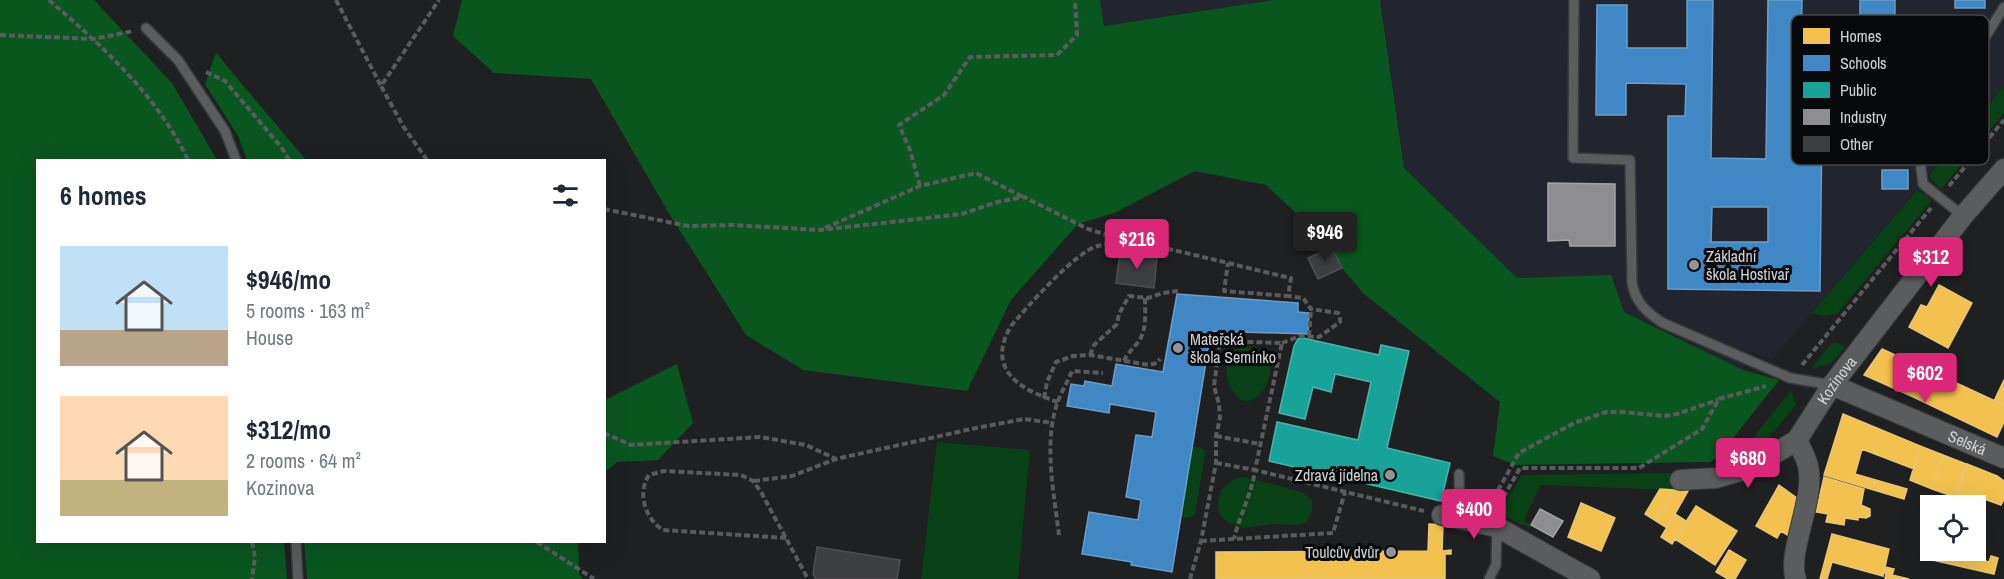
<!DOCTYPE html>
<meta charset="utf-8">
<style>
:root{--surface:#fff;--page:#f6f6f7;--text:#1f2937;--muted:#747a83;--accent:#db2777}
body{margin:0;font-family:"Archivo Narrow",sans-serif;background:var(--page);color:var(--text);height:100vh;display:flex;flex-direction:column;font-size:22px;white-space:nowrap}
*{box-sizing:border-box;margin:0}
p{font-size:20px;color:var(--muted)}
.icon{flex:none;width:33px;height:33px;fill:none;stroke:currentColor;stroke-width:2;stroke-linecap:round;stroke-linejoin:round}
.map{position:relative;flex:1;overflow:hidden}
.details{position:absolute;left:36px;top:159px;width:570px;height:384px;display:flex;flex-direction:column;background:var(--surface);border-radius:0px;box-shadow:0 6px 24px #0002}
.details>*{flex:none}
.buttons{position:absolute;left:1920px;top:495px;display:grid;gap:12px}
.buttons a{display:grid;place-items:center;width:66px;height:66px;border-radius:0px;background:var(--surface);box-shadow:0 6px 24px #0002;font-size:30px}
.price{position:absolute;translate:-50% -51px;padding:0 14px;border-radius:6px;background:var(--accent);color:#fff;font-size:20px;line-height:39px;filter:drop-shadow(0 2px 3px #0008)}
.price::after{content:'';position:absolute;left:50%;top:36px;width:18px;height:14px;margin-left:-9px;background:inherit;clip-path:polygon(0 0,100% 0,50% 100%)}
.price.current{background:#222;color:#fff}
ul{padding:0;list-style:none}
li{display:flex;align-items:center;gap:18px;height:150px;padding:0 24px}
li span{display:grid;place-items:center;flex:none;width:168px;height:120px;border-radius:0px;color:#555}
li>.icon{margin-inline-start:auto}
span .icon{width:72px;height:72px;fill:#fffc;stroke-width:1}
li b{font-size:26px}
h2{display:flex;justify-content:space-between;align-items:center;height:72px;padding:0 24px;font-size:26px}
.map>svg:first-child{display:block}
</style>
<div class="map">
<svg width="2004" height="579" viewBox="0 0 2004 579">
<rect width="100%" height="100%" fill="#1f2022"/>
<path fill="#23252e" d="M1100 0H1274L1103 26Z
M1380 0H2004V86L1772 360 1751 351 1743 370 1624 311 1610 275 1517 278 1404 168Z"/>
<path fill="#094117" d="M2004 86V113L1941 189 1929 176Z
M1917 190 1932 200 1837 314 1825 316 1812 313Z
M1835 342 1845 347C1834 361 1831 366 1812 368L1829 346Z
M1245 347C1285 348 1270 399 1247 401 1231 402 1221 366 1229 355 1233 350 1239 348 1245 347Z
M1791 391 1796 405 1755 454 1749 460 1727 469Z
M937 442 1030 450 1018 579H921Z
M1192 446 1204 449 1205 454 1195 514 1189 518 1181 517Z
M1679 473 1674 490 1540 485 1524 521 1531 525 1530 528 1503 516 1502 508 1522 475Z
M1246 477 1304 493 1312 500V511L1307 522 1298 525 1272 524 1242 528 1228 523 1221 516 1217 507 1221 490 1236 478Z"/>
<path fill="#0a561f" d="M0 0H94L172 83 217 160H38V542H284L287 579H0Z
M462 0H1100L1104 26 1274 0H1380L1404 168 1517 278 1611 275 1624 312 1743 370 1779 380 1719 456 1710 462 1515 465 1493 456 1500 402 1364 294 1342 268 1332 247 1266 185 1195 171 1114 213 1078 224 1011 300 967 391 803 370 746 335 670 215 591 79 494 73 453 36Z
M216 53 306 160H247L238 136 205 84Z
M677 364 693 423 658 460 617 462 605 472V400Z
M304 542H578L579 574 583 579H307Z"/>
<path fill="#f2c14e" stroke="#e8c676" stroke-width="1.5" d="M1939 285 1972 303 1948 348 1909 327 1921 305 1927 307Z
M1882 349 1924 368 1911 396 1864 375Z
M1924 368 2004 405V422L1997 437 1911 396Z
M2004 380V405L1994 401Z
M1843 414 1920 446 1914 469 1862 449 1855 474 1907 489 1904 499 1824 475Z
M1920 446 1943 455 1932 489 1910 480Z
M1943 455 1966 464 1955 497 1932 489Z
M1967 464 1997 476 2004 481V499L2001 505 1976 496 1973 506H1952Z
M1824 477 1864 489 1861 505 1870 509V516L1866 518 1858 517V520L1845 518 1844 525 1826 522 1828 514 1816 512Z
M1779 485 1797 498 1789 536 1781 531 1777 538 1756 526Z
M1660 489 1674 490 1656 521 1645 514Z
M1674 490 1688 491 1667 528 1656 521Z
M1581 503 1615 518 1601 551 1568 537Z
M1696 506 1737 531 1715 565 1675 539Z
M1675 514 1686 521 1672 544 1661 537Z
M1429 524 1443 525 1442 551 1451 550V554H1445V579H1216V552L1428 551Z
M1832 534 1889 549 1883 576 1832 562 1827 579H1820Z
M1729 550 1746 560 1735 579H1728L1716 572Z
M1936 550H1958L1955 558 1962 560 1964 555 1989 562 1991 556 1998 558 1994 574 1932 560Z
M1885 567 1894 569 1892 575 1909 579H1885L1886 573H1883Z"/>
<path fill="#3f88c5" stroke="#6b9eca" stroke-width="1.5" fill-rule="evenodd" d="M1687 0H1713L1711 158 1766 159 1768 0H1802L1801 47 1860 48V0H1895L1894 118 1864 117 1865 85H1805V117L1822 118 1820 291 1668 289V116H1685L1686 84 1626 83V115H1596L1597 5H1627V48H1687ZM1712 207H1768V242H1711Z
M1955 0H1985V8H1955Z
M1882 170H1908V189H1882Z
M1177 294 1298 303V312L1309 313 1308 334 1211 331 1172 572 1131 565 1132 562 1082 554 1089 512 1138 520 1141 500 1126 497 1136 435 1152 437 1156 412 1110 404 1109 413 1067 406 1071 384 1084 386 1085 381 1112 386 1116 364 1163 372Z"/>
<path fill="#17a398" stroke="#4fb1aa" stroke-width="1.5" d="M1303 338 1379 355 1381 345 1409 351 1387 448 1450 463 1441 501 1269 461 1277 422 1358 440 1371 382 1335 374 1331 392 1313 387 1305 419 1279 413 1294 346 1298 339Z"/>
<path fill="#8d8d92" stroke="#a2a2a6" stroke-width="1.5" d="M1548 183 1615 184V246H1570L1569 240 1548 241Z
M1540 509 1563 521 1553 537 1531 525Z"/>
<path fill="#3d3e40" stroke="#4f4f51" stroke-width="1.5" d="M1332 247 1342 268 1318 279 1308 258Z
M1120 253 1157 257 1154 288 1116 283Z
M817 547 900 560 897 579H816L813 574Z"/>
<g fill="none" stroke-linecap="round" stroke-linejoin="round">
<g stroke="#393a3b" stroke-width="12">
<path id="service" d="M1574 0 1573 158 1630 160 1632 282C1635 302 1646 312 1663 323L1790 378 1832 385
M146 28 178 60 225 131 236 160
M1963 216 1923 184 1919 153 1926 132 2004 7
M1459 474 1460 518
M296 542 298 579
M1489 579 1496 565 1497 527"/>
</g>
<g stroke="#393a3b" stroke-width="22">
<g id="minor">
<path id="s1" d="M1832 385 2004 458"/>
<path id="s2" d="M1680 480 1716 478 1751 468 1797 440 1832 385 1963 216 2004 169"/>
<path d="M1442 515 1497 527 1590 579"/>
<path d="M1796 579C1786 554 1816 498 1808 466 1806 457 1801 449 1797 440"/>
</g>
</g>
<path stroke="#5a5b5c" stroke-width="4" stroke-dasharray="6 3" stroke-linecap="butt" d="M49 0C103 47 157 95 188 160
M336 0 381 86
M0 35 94 39 133 31
M206 72 225 81 282 148 289 160
M427 160 403 126 381 86 439 0
M920 186 910 150 899 125 944 95 970 57 1057 55 1077 35 1075 0
M1949 186 2004 120
M604 209 688 226 732 225 820 230 962 214 997 202 1024 197 1088 229 1136 244
M825 228 920 186 976 173 1023 197
M1309 336 1311 309
M1282 343 1300 336 1319 337 1340 322V316L1338 313 1311 309 1303 298 1288 296
M1090 355 1094 345 1117 324 1119 314 1129 296 1148 298 1163 293 1178 291
M1124 361C1127 353 1134 348 1139 341 1147 329 1145 313 1145 298
M1802 365 1931 208
M1044 398 1047 382 1056 362 1073 356 1090 355 1149 365 1157 363 1160 359
M1058 402C1021 390 985 370 1011 326 1026 308 1076 251 1098 246 1132 238 1177 251 1211 259 1237 265 1264 272 1291 278L1288 296 1224 291 1228 263
M604 433 631 445 760 437 806 445 836 459 976 428 1024 419 1053 423
M1216 436 1260 444
M1216 463 1255 470C1252 494 1239 516 1234 539
M754 481 792 476 836 459
M1499 505 1520 468H1639L1702 429 1719 399 1766 386
M1489 506 1519 453 1574 423 1606 412H1622L1664 416 1677 414 1718 400
M1059 535C1054 494 1043 441 1058 401 1062 391 1068 381 1072 371L1103 373
M786 538 663 530C645 519 637 493 649 475L664 471 741 475 753 481 761 492 808 579
M1201 541 1333 533 1345 492
M252 542 255 557 252 579
M537 542 594 579
M1190 579 1201 541 1216 463V436L1220 418 1219 404 1214 386 1220 341 1282 343 1255 470 1424 511"/>
<use href="#service" stroke="#5a5c5d" stroke-width="9"/>
<use href="#minor" stroke="#5a5c5d" stroke-width="20"/>
</g>
<g fill="#939496" stroke="#08090a" stroke-width="2">
<circle cx="1694" cy="265" r="6"/>
<circle cx="1178" cy="348" r="6"/>
<circle cx="1390" cy="475" r="6"/>
<circle cx="1391" cy="552" r="6"/>
</g>
<g text-anchor="middle" stroke-width="6" stroke-linejoin="round" paint-order="stroke">
<g font-size="16" fill="#d2d2d5" stroke="#08090a" text-anchor="start">
<text x="1706" y="262">Základní<tspan x="1706" dy="18">škola Hostivař</tspan></text>
<text x="1190" y="345">Mateřská<tspan x="1190" dy="18">škola Semínko</tspan></text>
<text x="1378" y="481" text-anchor="end">Zdravá jídelna</text>
<text x="1379" y="558" text-anchor="end">Toulcův dvůr</text>
</g>
<g font-size="16" fill="#d2d2d5" stroke="#08090a">
<text dy="6" stroke="none"><textPath href="#s2" startOffset="198">Kozinova</textPath></text>
<text dy="6" stroke="none"><textPath href="#s1" startOffset="147">Selská</textPath></text>
</g>
</g>
<rect x="1791" y="15" width="198" height="150" rx="9" fill="#08090a" stroke="#454547" stroke-width="1.5"/>
<rect x="1803" y="28" width="27" height="16" fill="#f2c14e"/>
<rect x="1803" y="55" width="27" height="16" fill="#3f88c5"/>
<rect x="1803" y="82" width="27" height="16" fill="#17a398"/>
<rect x="1803" y="109" width="27" height="16" fill="#8d8d92"/>
<rect x="1803" y="136" width="27" height="16" fill="#3d3e40"/>
<g font-size="16" fill="#d2d2d5">
<text x="1840" y="42">Homes</text>
<text x="1840" y="69">Schools</text>
<text x="1840" y="96">Public</text>
<text x="1840" y="123">Industry</text>
<text x="1840" y="150">Other</text>
</g>
</svg>
<div class="buttons">
<a><svg class="icon" aria-label="locate" viewBox="0 0 24 24"><circle cx="12" cy="12" r="6"/><path d="M12 2v4M12 18v4M2 12h4M18 12h4"/></svg></a>
</div>
<b class="price current" style="left:1325px;top:263px">$946</b>
<b class="price" style="left:1137px;top:270px">$216</b>
<b class="price" style="left:1931px;top:288px">$312</b>
<b class="price" style="left:1925px;top:404px">$602</b>
<b class="price" style="left:1748px;top:489px">$680</b>
<b class="price" style="left:1474px;top:540px">$400</b>
<section class="details">
<h2>6 homes<svg class="icon" aria-label="filters" viewBox="0 0 24 24"><path d="M4 7h16M4 17h16"/><circle cx="9" cy="7" r="2"/><circle cx="15" cy="17" r="2"/></svg></h2>
<ul>
<li><span style="background:linear-gradient(#bfe0f5 70%,#b9a48a 0)"><svg class="icon" aria-label="home" viewBox="0 0 24 24"><path d="M3 11l9-7 9 7M6 9v11h12V9"/></svg></span><div><b>$946/mo</b><p>5 rooms · 163 m²</p><p>House</p></div></li>
<li><span style="background:linear-gradient(#ffd9b3 70%,#c2b280 0)"><svg class="icon" aria-label="home" viewBox="0 0 24 24"><path d="M3 11l9-7 9 7M6 9v11h12V9"/></svg></span><div><b>$312/mo</b><p>2 rooms · 64 m²</p><p>Kozinova</p></div></li>
</ul>
</section>
</div>
